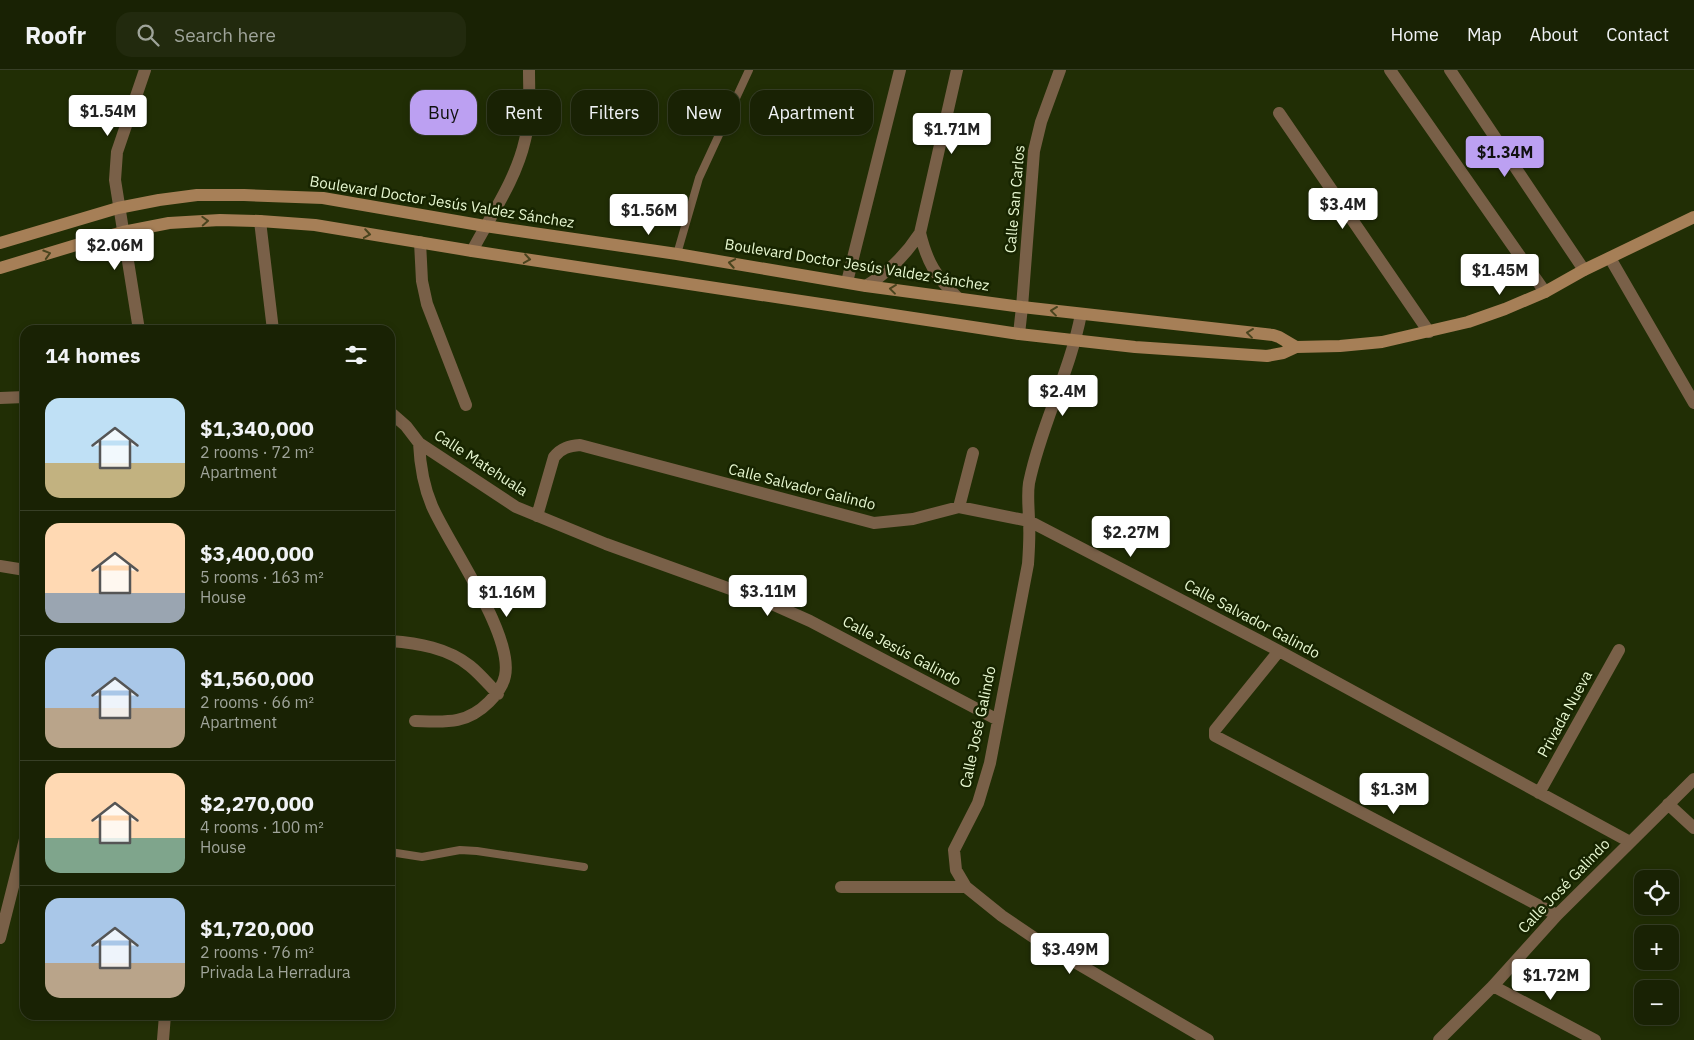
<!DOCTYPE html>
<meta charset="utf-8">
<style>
:root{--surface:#192204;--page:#222a0e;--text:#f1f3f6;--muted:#9fa49a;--line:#373f26;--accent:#bca0f2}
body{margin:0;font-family:"IBM Plex Sans",sans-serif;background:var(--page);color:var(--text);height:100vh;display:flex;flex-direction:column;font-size:19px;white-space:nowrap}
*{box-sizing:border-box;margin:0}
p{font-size:16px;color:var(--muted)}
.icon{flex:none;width:28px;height:28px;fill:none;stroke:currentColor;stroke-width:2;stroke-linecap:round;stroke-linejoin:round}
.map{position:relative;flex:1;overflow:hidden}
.side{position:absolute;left:20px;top:255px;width:375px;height:695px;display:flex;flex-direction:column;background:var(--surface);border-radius:15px;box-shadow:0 2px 8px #0003,0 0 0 1px var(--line)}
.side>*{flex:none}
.top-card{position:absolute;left:410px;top:20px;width:475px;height:45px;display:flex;gap:10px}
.controls{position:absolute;left:1634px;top:800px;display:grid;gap:10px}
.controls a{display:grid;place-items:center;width:45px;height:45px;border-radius:10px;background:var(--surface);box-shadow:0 2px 8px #0003,0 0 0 1px var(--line);font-size:25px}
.price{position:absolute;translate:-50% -42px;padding:0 11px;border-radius:5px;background:#fff;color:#222;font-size:16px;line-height:32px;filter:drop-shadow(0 1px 2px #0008)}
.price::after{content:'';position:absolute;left:50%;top:30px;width:15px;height:11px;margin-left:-8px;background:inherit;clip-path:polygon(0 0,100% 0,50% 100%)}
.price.current{background:var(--accent);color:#111}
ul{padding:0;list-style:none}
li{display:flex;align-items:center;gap:15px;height:125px;padding:0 25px}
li+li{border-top:1px solid var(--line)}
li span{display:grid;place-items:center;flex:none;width:140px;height:100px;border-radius:15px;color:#555}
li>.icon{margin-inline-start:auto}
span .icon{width:60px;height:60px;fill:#fffc;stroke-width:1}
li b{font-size:21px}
h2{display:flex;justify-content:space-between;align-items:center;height:60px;padding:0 25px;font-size:21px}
.chip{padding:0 18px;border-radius:15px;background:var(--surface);box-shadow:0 2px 8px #0003,0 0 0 1px var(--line);font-size:18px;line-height:45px}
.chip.current{background:var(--accent);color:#111}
header{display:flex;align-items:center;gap:30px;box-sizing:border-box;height:70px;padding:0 25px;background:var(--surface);border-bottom:1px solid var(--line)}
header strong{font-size:24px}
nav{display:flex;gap:28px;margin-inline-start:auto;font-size:18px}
.search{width:350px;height:45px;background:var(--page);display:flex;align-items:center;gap:12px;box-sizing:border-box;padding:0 18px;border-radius:15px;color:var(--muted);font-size:19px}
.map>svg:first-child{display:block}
</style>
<header>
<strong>Roofr</strong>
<div class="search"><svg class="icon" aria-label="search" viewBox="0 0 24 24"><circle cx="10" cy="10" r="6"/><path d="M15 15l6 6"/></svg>Search here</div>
<nav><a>Home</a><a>Map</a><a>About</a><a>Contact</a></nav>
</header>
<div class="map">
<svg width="1694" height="970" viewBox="0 0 1694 970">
<rect width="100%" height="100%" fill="#212e05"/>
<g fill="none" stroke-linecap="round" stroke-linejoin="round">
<path stroke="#796048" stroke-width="8" d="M677 184 699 108 749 0
M390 782 422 787 460 780 477 781 584 797"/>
<path stroke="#796048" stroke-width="12" d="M1390 0 1545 222
M1450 0 1584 200
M1279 43 1429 262
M260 151 273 260
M920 163C927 192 936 207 957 227
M420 172 422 211 427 234 466 335
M472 181C491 145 516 110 525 70 531 47 529 23 529 0
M1610 188 1694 333
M847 212 900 0
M866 216C889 202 905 186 920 163L957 0
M1081 244C1070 302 1041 355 1029 413 1027 426 1029 439 1029 452 1030 466 1029 480 1028 494L990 693 978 733 954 780 956 800 966 817 1002 846 1039 871 1208 970
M139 260 115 110 117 82 145 0
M1019 264 1022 237 1034 81 1041 52 1060 0
M0 328 25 327
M390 342 406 356 419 373 516 437 606 474 772 534 810 551 998 650
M959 437 973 383
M537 446 554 387C561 378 569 376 580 375L874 453 913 449 959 437 1029 451 1279 581 1630 772
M0 496 25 500
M390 571C418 573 448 578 470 596 480 604 489 615 498 624
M1279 581 1215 660V666L1557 845
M415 651C445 652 466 655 489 632 496 625 503 616 505 606 514 565 449 475 432 436 423 415 420 395 419 373
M1539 723 1619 580
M1668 734 1694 758
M841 817H966
M0 868 25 769
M1493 916 1595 970
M163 970 165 945
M1439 970 1493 916 1557 845 1694 709"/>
<path stroke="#a67f57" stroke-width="12" d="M0 173 118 138 159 130 197 125H244L323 128 485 156 677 184 866 216 1022 237 1273 265 1279 267 1296 277
M0 198 86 172 123 162 169 153 220 150 260 151 315 155 472 181 1019 264 1135 277 1267 286 1283 283 1296 277 1340 276 1382 272 1468 252 1505 239 1545 222 1584 200 1694 147"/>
</g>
<defs><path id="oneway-chevron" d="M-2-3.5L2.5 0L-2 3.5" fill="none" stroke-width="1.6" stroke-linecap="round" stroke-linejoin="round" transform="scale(1.25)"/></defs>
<g stroke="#49441e">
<use href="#oneway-chevron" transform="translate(205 151) rotate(-3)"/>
<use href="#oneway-chevron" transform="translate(367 164) rotate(9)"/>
<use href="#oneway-chevron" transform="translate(47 184) rotate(-17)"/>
<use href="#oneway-chevron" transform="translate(527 189) rotate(9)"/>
<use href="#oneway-chevron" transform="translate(732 193) rotate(-170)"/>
<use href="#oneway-chevron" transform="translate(893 219) rotate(-173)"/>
<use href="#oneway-chevron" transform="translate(1054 241) rotate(-173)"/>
<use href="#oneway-chevron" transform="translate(1250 263) rotate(-173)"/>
</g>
<g text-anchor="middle" stroke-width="5" stroke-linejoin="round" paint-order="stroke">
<g font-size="15" fill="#e7f7d0" stroke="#172400">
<text transform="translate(1015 129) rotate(-85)" y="5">Calle San Carlos</text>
<text transform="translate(442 132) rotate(9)" y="5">Boulevard Doctor Jesús Valdez Sánchez</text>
<text transform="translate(857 195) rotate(9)" y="5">Boulevard Doctor Jesús Valdez Sánchez</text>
<text transform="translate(481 393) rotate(33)" y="5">Calle Matehuala</text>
<text transform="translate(802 417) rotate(14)" y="5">Calle Salvador Galindo</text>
<text transform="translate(1252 549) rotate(28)" y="5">Calle Salvador Galindo</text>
<text transform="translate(902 581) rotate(28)" y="5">Calle Jesús Galindo</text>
<text transform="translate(1565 644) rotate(-61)" y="5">Privada Nueva</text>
<text transform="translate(978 657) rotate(-78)" y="5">Calle José Galindo</text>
<text transform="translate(1564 816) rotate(-46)" y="5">Calle José Galindo</text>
</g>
</g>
</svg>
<div class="controls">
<a><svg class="icon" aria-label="locate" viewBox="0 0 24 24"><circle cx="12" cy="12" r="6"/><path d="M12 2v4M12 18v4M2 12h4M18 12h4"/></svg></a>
<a>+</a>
<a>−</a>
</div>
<b class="price" style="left:108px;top:67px">$1.54M</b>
<b class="price" style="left:952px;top:85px">$1.71M</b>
<b class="price current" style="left:1505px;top:108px">$1.34M</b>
<b class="price" style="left:1343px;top:160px">$3.4M</b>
<b class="price" style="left:649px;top:166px">$1.56M</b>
<b class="price" style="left:115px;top:201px">$2.06M</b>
<b class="price" style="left:1500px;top:226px">$1.45M</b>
<b class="price" style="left:1063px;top:347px">$2.4M</b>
<b class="price" style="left:1131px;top:488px">$2.27M</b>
<b class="price" style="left:768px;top:547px">$3.11M</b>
<b class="price" style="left:507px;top:548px">$1.16M</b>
<b class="price" style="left:1394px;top:745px">$1.3M</b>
<b class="price" style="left:1070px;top:905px">$3.49M</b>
<b class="price" style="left:1551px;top:931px">$1.72M</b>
<div class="top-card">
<a class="chip current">Buy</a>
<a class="chip">Rent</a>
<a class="chip">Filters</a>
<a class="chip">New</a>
<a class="chip">Apartment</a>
</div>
<section class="side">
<h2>14 homes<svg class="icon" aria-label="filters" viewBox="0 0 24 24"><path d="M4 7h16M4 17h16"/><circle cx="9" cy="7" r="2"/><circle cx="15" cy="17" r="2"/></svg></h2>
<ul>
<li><span style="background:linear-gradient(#bfe0f5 65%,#c2b280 0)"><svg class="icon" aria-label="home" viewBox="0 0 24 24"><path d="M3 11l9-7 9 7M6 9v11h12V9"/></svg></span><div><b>$1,340,000</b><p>2 rooms · 72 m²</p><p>Apartment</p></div></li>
<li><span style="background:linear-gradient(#ffd9b3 70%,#9aa5b1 0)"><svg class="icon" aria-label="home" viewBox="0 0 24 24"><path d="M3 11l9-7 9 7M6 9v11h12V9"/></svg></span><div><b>$3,400,000</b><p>5 rooms · 163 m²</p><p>House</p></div></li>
<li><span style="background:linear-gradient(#a9c7e8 60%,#b9a48a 0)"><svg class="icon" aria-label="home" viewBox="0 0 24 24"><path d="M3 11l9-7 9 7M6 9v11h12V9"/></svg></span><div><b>$1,560,000</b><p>2 rooms · 66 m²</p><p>Apartment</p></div></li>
<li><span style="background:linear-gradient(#ffd9b3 65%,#7fa58c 0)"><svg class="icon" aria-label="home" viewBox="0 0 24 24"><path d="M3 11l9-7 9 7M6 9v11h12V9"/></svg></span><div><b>$2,270,000</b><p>4 rooms · 100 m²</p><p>House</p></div></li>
<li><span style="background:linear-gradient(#a9c7e8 65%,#b9a48a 0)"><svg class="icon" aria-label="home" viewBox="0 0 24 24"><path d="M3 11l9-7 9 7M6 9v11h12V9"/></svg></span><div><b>$1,720,000</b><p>2 rooms · 76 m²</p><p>Privada La Herradura</p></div></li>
</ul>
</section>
</div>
